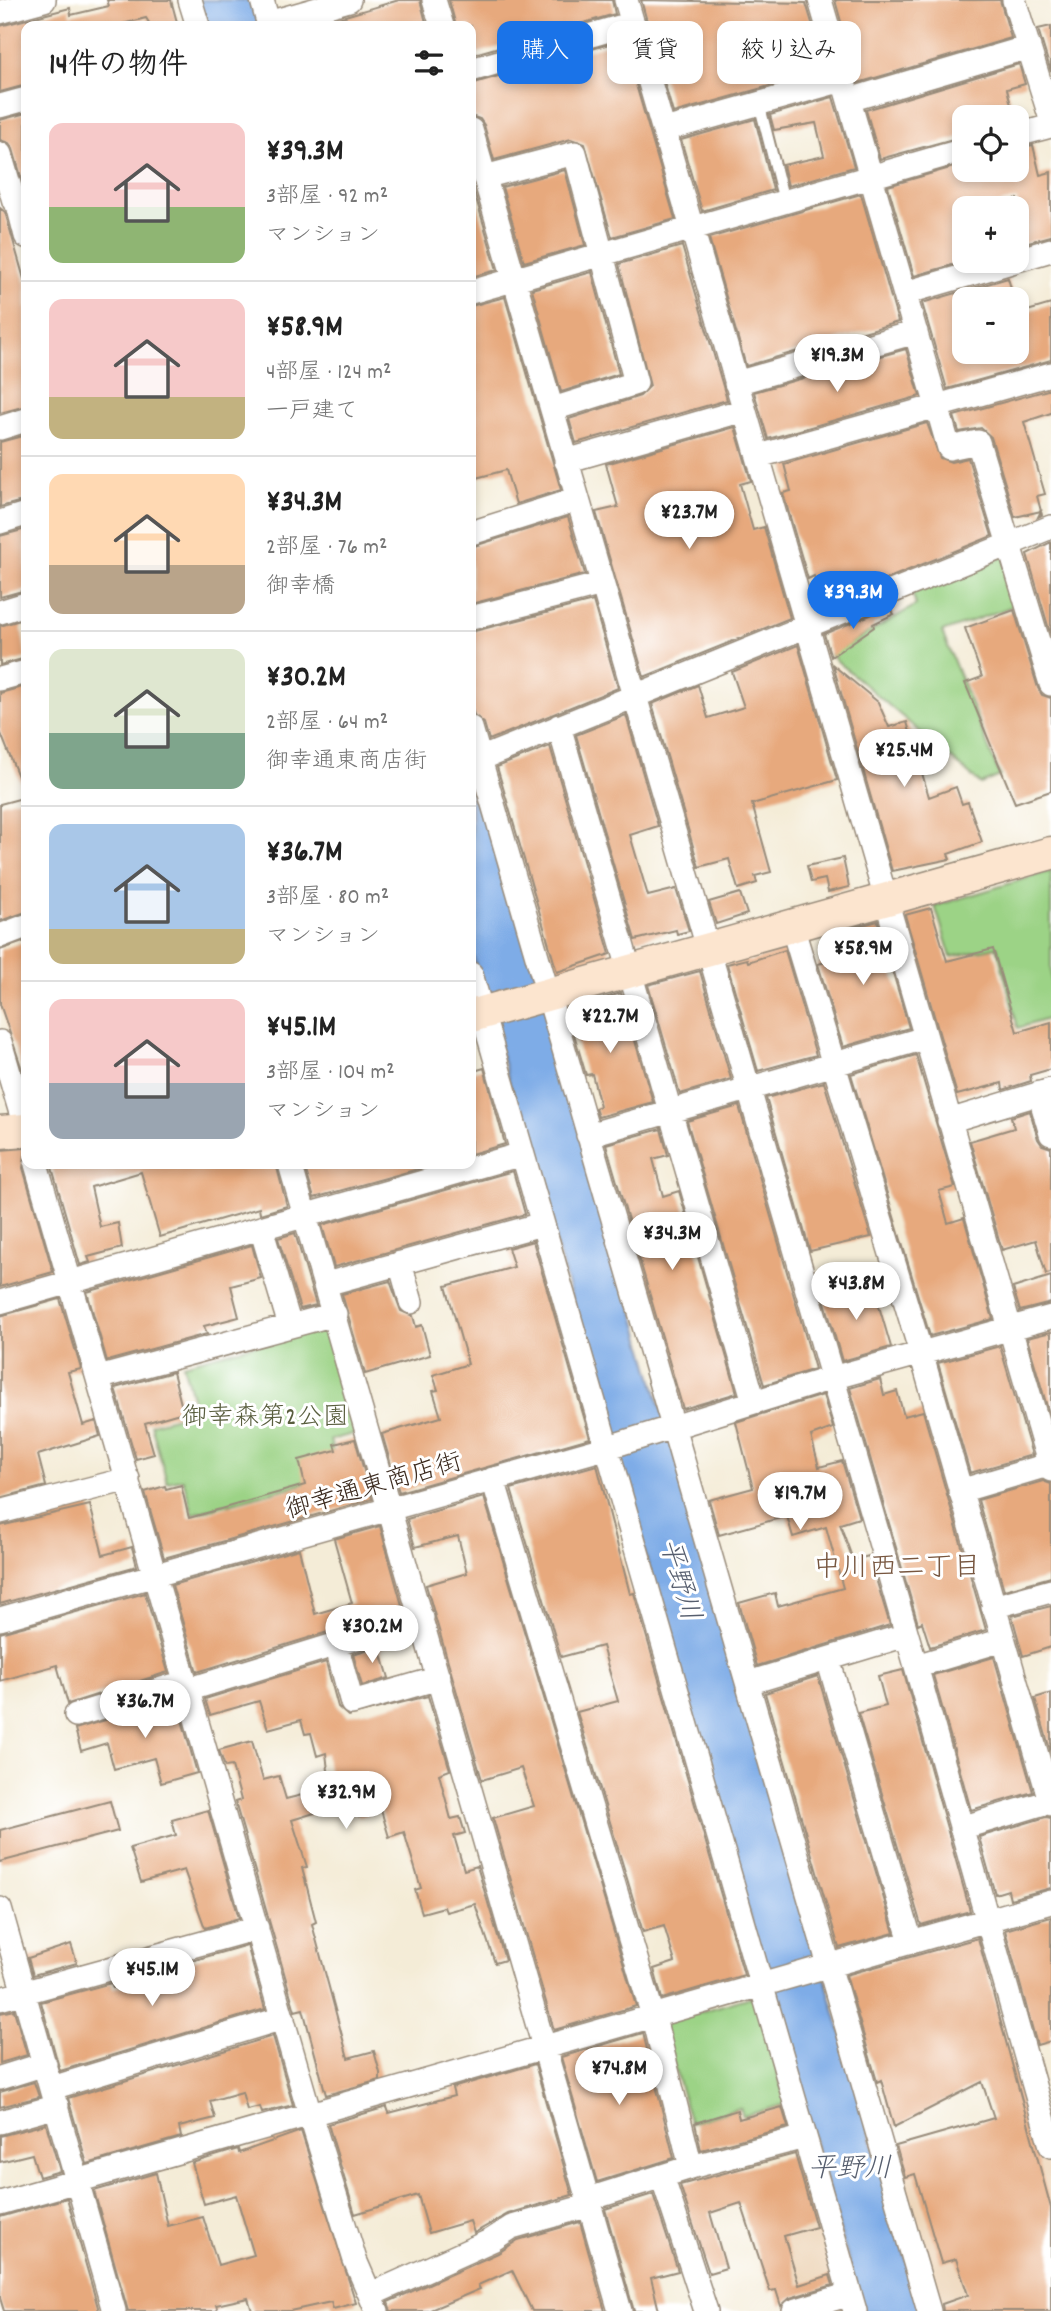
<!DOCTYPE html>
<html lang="ja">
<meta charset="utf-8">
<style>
:root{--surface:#fff;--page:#f6f6f6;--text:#222;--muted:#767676;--line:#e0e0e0;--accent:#1a73e8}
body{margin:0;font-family:Dekko,"Klee One",sans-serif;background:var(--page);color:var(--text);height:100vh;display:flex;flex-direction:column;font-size:26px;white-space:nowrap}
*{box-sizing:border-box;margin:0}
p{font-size:23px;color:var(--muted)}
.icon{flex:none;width:38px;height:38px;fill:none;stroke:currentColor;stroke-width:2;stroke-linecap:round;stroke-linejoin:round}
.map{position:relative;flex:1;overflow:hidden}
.sheet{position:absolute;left:21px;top:21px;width:455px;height:1148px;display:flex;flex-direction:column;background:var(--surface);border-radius:14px;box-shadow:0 4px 10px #0003}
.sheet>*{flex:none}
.top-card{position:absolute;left:497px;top:21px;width:448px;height:63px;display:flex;gap:14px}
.buttons{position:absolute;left:952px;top:105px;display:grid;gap:14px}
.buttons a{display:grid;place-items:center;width:77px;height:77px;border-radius:14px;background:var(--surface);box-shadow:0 4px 10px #0003;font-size:35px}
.price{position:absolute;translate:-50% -60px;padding:0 16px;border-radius:24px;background:#fff;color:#222;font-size:23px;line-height:46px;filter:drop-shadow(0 2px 4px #0008)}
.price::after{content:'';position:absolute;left:50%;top:42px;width:21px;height:16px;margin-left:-10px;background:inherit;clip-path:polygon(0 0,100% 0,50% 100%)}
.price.active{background:var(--accent);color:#fff}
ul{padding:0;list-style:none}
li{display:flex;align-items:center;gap:21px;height:175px;padding:0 28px}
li+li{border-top:2px solid var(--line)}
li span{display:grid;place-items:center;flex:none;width:196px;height:140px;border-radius:14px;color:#555}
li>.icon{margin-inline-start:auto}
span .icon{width:84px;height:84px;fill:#fffc;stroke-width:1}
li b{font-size:30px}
h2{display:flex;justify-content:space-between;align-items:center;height:84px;padding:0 28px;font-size:30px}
.tag{padding:0 24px;border-radius:14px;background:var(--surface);box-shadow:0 4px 10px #0003;font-size:24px;line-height:63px}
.tag.active{background:var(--accent);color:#fff}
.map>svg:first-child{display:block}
</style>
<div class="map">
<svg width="1051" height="2311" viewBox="0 0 1051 2311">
<rect width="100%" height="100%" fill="#fff"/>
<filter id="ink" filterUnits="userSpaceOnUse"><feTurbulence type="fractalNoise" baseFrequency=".0143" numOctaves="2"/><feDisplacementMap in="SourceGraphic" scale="14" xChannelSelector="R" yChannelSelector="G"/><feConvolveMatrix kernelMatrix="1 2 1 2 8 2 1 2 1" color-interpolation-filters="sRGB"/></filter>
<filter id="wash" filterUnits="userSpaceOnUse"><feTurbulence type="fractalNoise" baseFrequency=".00686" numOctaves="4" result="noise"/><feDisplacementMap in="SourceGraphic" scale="28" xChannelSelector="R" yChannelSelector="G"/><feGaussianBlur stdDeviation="1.57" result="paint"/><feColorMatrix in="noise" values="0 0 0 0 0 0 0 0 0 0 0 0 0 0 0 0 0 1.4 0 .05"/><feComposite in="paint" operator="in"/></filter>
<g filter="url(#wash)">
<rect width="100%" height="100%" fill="#f4ecd7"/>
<path fill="#eed7bb" d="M1041 2138 1051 2172V2243L1009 2281 934 2303 898 2180Z
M812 2201 835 2273 769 2293 747 2221Z"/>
<path fill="#9cd386" stroke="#6c7e52" stroke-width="2" d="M1005 556 1019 604 942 632 1000 776 981 784 830 655 916 605 912 592Z
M1051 871V1018L1018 1028 997 947 951 957 935 906Z
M332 1324 362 1432 330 1440 339 1474 193 1514 183 1479 167 1482 151 1424 196 1412 183 1364Z
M750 1997 758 2000 786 2104 743 2116 740 2108 690 2123 662 2023Z"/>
<path fill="#7eace7" stroke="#5c6b82" stroke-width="2" d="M197 0H255L263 26H205Z
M471 748 921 2311H863L471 949Z"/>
<g id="blocks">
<path fill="#e7a97d" d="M107 0H171L178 26H151L146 18 115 26H26V85L0 92V26L70 8 71 15 109 6Z
M399 0H420L427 26H326L325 22Z
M449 0H612L615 14 471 55V26H456Z
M641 0 806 3 826 70 673 113Z
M835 0H1000L1011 38 858 83Z
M1051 26V72L1038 29Z
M623 40 675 219 612 237 585 144 571 139 494 160 484 125 480 119 471 116V84Z
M1019 64 1025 84 1007 89 1014 117H964V136L880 159 866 110Z
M833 97 854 167 788 186 783 165 824 156 816 123 774 130 770 115Z
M26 113V187H24L13 149 9 143 0 140V120Z
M755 119 773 190 702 211 681 140Z
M1033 145 1040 175 1051 172V236L1017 245V199L981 208H964L966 261 914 276 888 186 964 164V170H1021L1017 149Z
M565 170 585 245 524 262 502 187Z
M471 181 497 270 471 277Z
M861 194 898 322 746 366 709 238Z
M0 208 5 212 26 286V406L0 413Z
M682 246 727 400 576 443 569 419 640 396 650 386 619 264Z
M592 272 619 374 561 392 532 289Z
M1008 278 1014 299H964V352H1017V314L1051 304V360L947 389 922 303Z
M505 297 561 490 516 504 506 470 476 478 471 460V306Z
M906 349 920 396 768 439 754 392Z
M1051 389V413L1024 422 1045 494 1037 496 1042 515 1038 517 1041 511 1015 517 991 437 981 428 959 432 954 416Z
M927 423 940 458 951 462 968 458 992 536 825 604 814 576 808 579 783 493 791 491 784 464Z
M735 427 751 481 740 484 753 530 764 527 790 618 644 677 596 512 618 507 606 464Z
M26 435V500L0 507V442Z
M568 517 585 574 471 604V547Z
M26 529V590L0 597V536Z
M1051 542V636L1027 554Z
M593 601 618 688 489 740 484 723 474 715 471 705V632Z
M890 607 894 614 873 624 874 627 831 657 824 634Z
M1014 610 1038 688 1042 695 1051 698V791L1015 803 965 683 982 677 965 628Z
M20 620 26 658 0 665V626Z
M798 645 837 780 752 804 771 872 755 876 757 883 738 889 729 859 699 867 652 704 698 685 708 718 744 707 732 672Z
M833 665 878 702 889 727 907 722 929 797 956 787 962 804 968 802 982 842 948 854 950 859 892 871Z
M26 686V794H25L0 731V693Z
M626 715 658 826 630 835 648 896 676 889 689 931 677 934 676 930 635 940 576 735Z
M550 746 610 954 557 972 497 767Z
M26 797V912L0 921V804Z
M843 858 849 887 828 892 825 879 811 882 807 866Z
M740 893 747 914 716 924 709 902Z
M931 908 947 961 993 949 1017 1032 1051 1022V1069L1030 1075 1031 1081 1003 1090 1002 1083 957 1095 905 915Z
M878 921 909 1028 843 1047 818 964 838 959 833 942 836 941 835 938 848 934 847 929Z
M26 941V1081L0 1004V950Z
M785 950 816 1055 758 1071 727 964 747 959 748 962Z
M700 971 731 1079 680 1094 648 985Z
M621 993 653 1102 598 1117 595 1108 600 1106 592 1074 586 1075 567 1010Z
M916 1055 955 1187 939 1191 948 1223 964 1218 993 1319 930 1336 851 1074Z
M484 1068 505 1144 471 1154V1072Z
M824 1082 871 1237 810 1251 766 1098Z
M739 1106 815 1369 764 1385 687 1121Z
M1030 1111 1038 1139 1042 1145 1051 1148V1273L1046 1274 1036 1240 1002 1250 970 1141 1014 1128 1011 1117Z
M661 1129 668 1155 653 1159 663 1196 679 1191 737 1393 683 1409 606 1144Z
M26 1148 23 1168 53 1272 0 1287V1150Z
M51 1164H276L287 1206 260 1214 259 1208 160 1237 141 1172 91 1187 100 1227 118 1223 122 1248 88 1257 90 1262 80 1265Z
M304 1164H436L314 1198Z
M513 1171 525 1214 334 1267 322 1225Z
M295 1233 316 1305 300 1309 278 1238Z
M533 1241 590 1438 399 1492 382 1434 441 1417 433 1391 438 1390 433 1375 468 1364 446 1286 514 1267 508 1248Z
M252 1245 261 1278 231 1286 239 1317 204 1326 207 1334 107 1361 87 1292Z
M1051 1276V1303L1020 1311 1013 1288Z
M390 1281 401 1311 413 1316 416 1327 422 1325 430 1355 365 1374 342 1294Z
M836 1284 840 1296 873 1286 891 1347 842 1361 821 1288Z
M60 1299 81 1369 68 1372 83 1425 96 1421 100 1436 38 1455 46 1486 0 1498V1316Z
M1051 1332V1420L1027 1338Z
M1000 1346 1032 1455 970 1473 938 1363Z
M173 1372 183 1412 145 1423 154 1454 136 1459 115 1388Z
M880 1379 884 1395 897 1391 904 1416 923 1411 986 1630 930 1647 922 1622 918 1624 850 1388Z
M823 1395 833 1428 811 1436 819 1467 842 1461 859 1518 840 1524 853 1560 869 1556 890 1625 757 1666 739 1603 775 1593 778 1606 843 1588 826 1527 793 1537 787 1516 719 1535 709 1500 753 1488 736 1422Z
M355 1439 372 1499 164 1558 145 1492 165 1486 166 1489 181 1485 189 1518 305 1485 299 1460 336 1450 334 1444Z
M597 1465 630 1594 634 1593 744 1975 662 1999 654 1969 675 1962 664 1926 643 1932 577 1712 618 1701 602 1646 561 1657 511 1489Z
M1043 1481 1051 1484V1577L1004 1590 978 1500Z
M484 1497 636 2006 554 2030 493 1818 534 1806 521 1768 482 1780 426 1585 467 1573 458 1536 415 1547 407 1519Z
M90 1505 103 1555 132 1547 137 1566 0 1604V1526Z
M380 1526 403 1609 197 1672 172 1585 299 1549 315 1614 352 1603 334 1539Z
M145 1593 168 1672 68 1704 57 1665 0 1681V1633Z
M1051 1606V1647L1023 1656 1012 1616Z
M411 1636 380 1648 389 1678 362 1686 353 1654Z
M994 1657 1033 1792 971 1810 933 1675Z
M326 1662 338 1707 348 1716 428 1696 450 1770 439 1774 451 1819 460 1817 465 1833 454 1836 464 1870 477 1866 505 1960 495 1963 475 1904 446 1912 444 1907 422 1913 415 1890 421 1888 404 1832 389 1837 381 1810 359 1817 353 1801 292 1820 307 1867 302 1868 316 1922 312 1924 348 2058 374 2051 380 2073V2080L326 2095 303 2009 295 2011 235 1802 241 1800 232 1766 225 1767 219 1750 252 1741 263 1780 279 1776 286 1799 330 1788 326 1753 317 1756 311 1733 305 1734 301 1720 268 1729 259 1701 210 1715 205 1699Z
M903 1670 970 1911 921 1925 858 1713 886 1706 878 1676Z
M818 1676 894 1933 839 1948 765 1693Z
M1051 1693V1753L1035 1698Z
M176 1699 197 1773 161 1783 154 1758 114 1769 107 1743 81 1751 75 1729Z
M110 1801 118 1831 0 1862V1830Z
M208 1810 239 1918 205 1928 184 1870 141 1882 130 1848 176 1835 172 1820Z
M1046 1817 1051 1818V1888L1010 1899 1008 1890 995 1894 979 1837Z
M1051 1917V2041L1037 2045 1005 1930Z
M978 1938 1051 2208V2311H943L942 2304 968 2295 956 2259 941 2263 915 2174 905 2177 896 2146 994 2118 982 2082 894 2127 881 2080 877 2082 876 2078 846 1975Z
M71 1944 77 1963 33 1975 28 1958Z
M247 1945 265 2009 60 2071 41 2002 111 1983 113 1988 175 1971 174 1966Z
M14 2010 27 2055 0 2063V2013Z
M643 2033 674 2158 597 2182 561 2057Z
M273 2036 293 2105 262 2113 260 2107 247 2110 242 2092 210 2101 215 2118 179 2127 181 2137 87 2164 68 2098Z
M535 2064 572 2195 508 2214 474 2233 470 2221 429 2233 418 2195 355 2214 328 2124 387 2107 389 2113 454 2096 452 2088Z
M34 2082 39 2097 0 2107V2092Z
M782 2107 788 2127 701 2150 695 2123 737 2110 739 2119Z
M46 2124 60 2171 39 2177 32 2154 0 2162V2136Z
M301 2131 356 2303 333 2309 331 2302 290 2311H252L248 2298 216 2305 218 2311H128L94 2191 156 2173 168 2226 203 2217 218 2265 254 2255 236 2195 204 2204 192 2163 238 2149 239 2153Z
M795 2154 816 2227 784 2236 799 2285 830 2275 833 2285 790 2298 781 2306 776 2290 770 2291 741 2203 710 2213 726 2268 709 2273 680 2185Z
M653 2194 678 2271 651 2278 659 2311H634L605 2209Z
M67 2198 99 2311H4L0 2298V2217Z
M580 2222 605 2311H532L512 2270 478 2285 480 2289 428 2311H391L388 2302 498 2253 518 2240Z"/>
</g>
</g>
<g filter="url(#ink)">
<use href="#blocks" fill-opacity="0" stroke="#988b7a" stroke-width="2"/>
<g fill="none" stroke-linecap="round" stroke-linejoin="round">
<g stroke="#988b7a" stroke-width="14">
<path id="lane" d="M759 103 784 201"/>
</g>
<g stroke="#988b7a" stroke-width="26">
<path id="street" d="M190 0 198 26
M262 0 269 26
M434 0 442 26
M626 0 1051 1470
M820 0 949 448 978 442 1051 684
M1014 0 1051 119
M0 12 44 0
M268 23 349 0
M471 70 633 23
M849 100 1029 47
M0 106 26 99
M471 130 916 1666 1051 2146
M664 130 843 80
M1017 135 1051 126
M0 154 14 201
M484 177 575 153 636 383 553 409
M17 201 26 236
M1017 260 1051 250
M471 292 964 150
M905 293 1015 261
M736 383 916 332
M0 428 26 420
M759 456 1051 374
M566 461 744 410
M0 522 26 514
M471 533 578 499
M0 612 26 604
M471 618 602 584
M0 679 26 672
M559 726 754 1402
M471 728 929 2311
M471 766 480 759 1051 527
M792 926 921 1353 1051 1804
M0 936 26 926
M471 974 855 2311
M0 1042 26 1130
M1039 1093 1051 1134
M949 1121 1051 1090
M588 1135 925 1038
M36 1164 310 2114 355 2260 377 2311
M290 1164 620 2311
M261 1228 290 1326
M400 1263 411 1302
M326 1284 542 1224
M0 1302 522 1154
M98 1378 335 1314
M493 1479 656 2026 691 2167
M960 1491 1051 1464
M0 1512 128 1479
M993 1607 1051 1591
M0 1619 612 1446 832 1378 1051 1317
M336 1644 352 1703 439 1678
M828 1659 911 1942
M916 1666 1003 1640
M748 1683 906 1635
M187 1690 422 1618
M76 1715 185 1682
M961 1828 1051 1801
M0 1909 114 2311
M0 1999 257 1928
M0 2078 45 2064
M52 2088 283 2018
M0 2122 57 2106
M662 2176 706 2311
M589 2199 691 2167 805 2137
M0 2203 1051 1902
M370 2295 492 2240 512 2227 590 2205
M794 2311 850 2294"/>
</g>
<g stroke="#988b7a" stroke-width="35">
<path id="secondary" d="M471 1016 1051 853
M0 1132 26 1130"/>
</g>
<use href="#lane" stroke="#fff" stroke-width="10"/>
<use href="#street" stroke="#fff" stroke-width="23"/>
<use href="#secondary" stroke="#fce5cf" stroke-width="32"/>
</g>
</g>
<g text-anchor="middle" stroke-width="6" stroke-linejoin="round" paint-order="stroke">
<g font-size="26" fill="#585d3d" stroke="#fff">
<text x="265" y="1424">御幸森第2公園</text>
</g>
<g font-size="26" fill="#3b2a1e" stroke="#fff">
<text transform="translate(373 1484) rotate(-16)" y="9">御幸通東商店街</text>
</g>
<g font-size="28" fill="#77563f" stroke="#fff">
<text x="897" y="1575">中川西二丁目</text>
</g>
<g font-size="28" font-style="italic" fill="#565e6e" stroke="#fff">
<text transform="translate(682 1579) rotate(74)" y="10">平野川</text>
<text x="850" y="2176">平野川</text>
</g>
</g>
</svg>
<div class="buttons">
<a><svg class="icon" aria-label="locate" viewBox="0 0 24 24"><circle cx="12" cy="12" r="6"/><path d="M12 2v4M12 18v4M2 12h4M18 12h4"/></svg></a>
<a>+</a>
<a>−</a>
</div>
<b class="price" style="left:837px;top:394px">¥19.3M</b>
<b class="price" style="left:689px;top:551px">¥23.7M</b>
<b class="price active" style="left:853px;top:631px">¥39.3M</b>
<b class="price" style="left:904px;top:789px">¥25.4M</b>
<b class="price" style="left:863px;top:987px">¥58.9M</b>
<b class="price" style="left:610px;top:1055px">¥22.7M</b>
<b class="price" style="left:672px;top:1272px">¥34.3M</b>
<b class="price" style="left:856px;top:1322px">¥43.8M</b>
<b class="price" style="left:800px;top:1532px">¥19.7M</b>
<b class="price" style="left:372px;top:1665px">¥30.2M</b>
<b class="price" style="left:145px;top:1740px">¥36.7M</b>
<b class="price" style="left:346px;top:1831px">¥32.9M</b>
<b class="price" style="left:152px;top:2008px">¥45.1M</b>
<b class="price" style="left:619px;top:2107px">¥74.8M</b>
<div class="top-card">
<a class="tag active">購入</a>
<a class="tag">賃貸</a>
<a class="tag">絞り込み</a>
</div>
<section class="sheet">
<h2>14件の物件<svg class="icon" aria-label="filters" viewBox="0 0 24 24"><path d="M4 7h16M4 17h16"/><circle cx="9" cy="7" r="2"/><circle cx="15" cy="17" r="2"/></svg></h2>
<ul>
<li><span style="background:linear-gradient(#f6c9c9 60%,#8fb573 0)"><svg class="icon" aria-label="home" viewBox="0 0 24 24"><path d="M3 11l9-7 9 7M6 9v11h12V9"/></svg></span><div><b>¥39.3M</b><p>3部屋 · 92 m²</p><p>マンション</p></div></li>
<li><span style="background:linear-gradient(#f6c9c9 70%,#c2b280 0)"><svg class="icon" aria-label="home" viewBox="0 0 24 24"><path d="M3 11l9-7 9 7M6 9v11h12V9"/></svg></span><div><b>¥58.9M</b><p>4部屋 · 124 m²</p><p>一戸建て</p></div></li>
<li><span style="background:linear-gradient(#ffd9b3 65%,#b9a48a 0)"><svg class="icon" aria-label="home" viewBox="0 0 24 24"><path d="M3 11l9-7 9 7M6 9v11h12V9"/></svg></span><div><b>¥34.3M</b><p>2部屋 · 76 m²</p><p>御幸橋</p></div></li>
<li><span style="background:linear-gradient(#dfe7d0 60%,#7fa58c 0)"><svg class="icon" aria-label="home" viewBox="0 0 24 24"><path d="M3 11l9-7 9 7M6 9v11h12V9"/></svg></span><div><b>¥30.2M</b><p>2部屋 · 64 m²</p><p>御幸通東商店街</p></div></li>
<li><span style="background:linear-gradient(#a9c7e8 75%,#c2b280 0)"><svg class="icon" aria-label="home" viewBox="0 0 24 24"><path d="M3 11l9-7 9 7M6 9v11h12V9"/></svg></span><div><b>¥36.7M</b><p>3部屋 · 80 m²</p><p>マンション</p></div></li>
<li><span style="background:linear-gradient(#f6c9c9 60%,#9aa5b1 0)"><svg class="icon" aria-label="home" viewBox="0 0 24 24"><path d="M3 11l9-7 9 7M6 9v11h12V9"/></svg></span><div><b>¥45.1M</b><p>3部屋 · 104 m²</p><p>マンション</p></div></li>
</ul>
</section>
</div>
